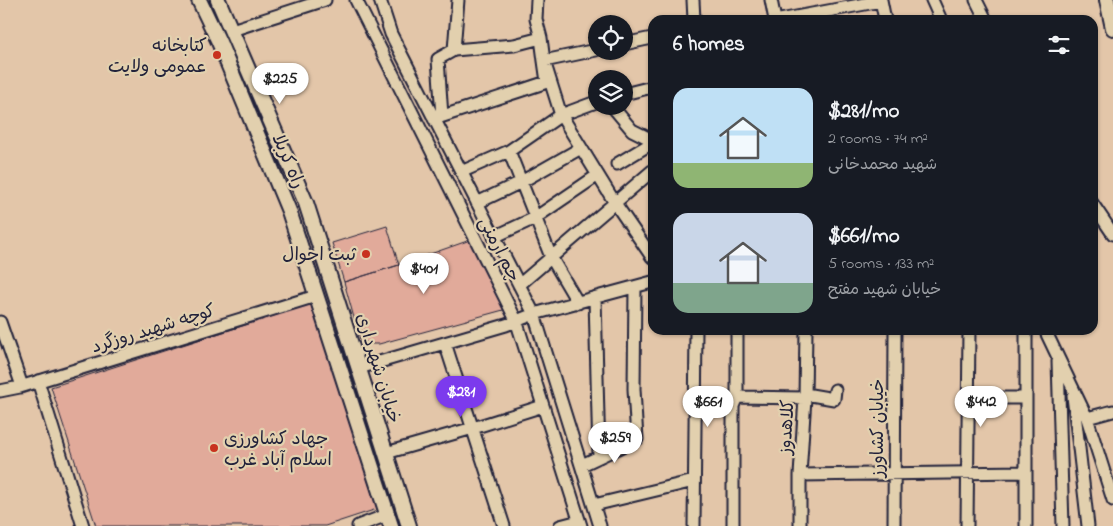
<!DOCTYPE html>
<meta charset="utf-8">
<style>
:root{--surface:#171b24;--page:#20242c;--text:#f1f3f6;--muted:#9ea1a6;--accent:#7c3aed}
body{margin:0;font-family:"Indie Flower","Playpen Sans Arabic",sans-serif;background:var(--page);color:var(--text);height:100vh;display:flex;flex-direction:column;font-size:19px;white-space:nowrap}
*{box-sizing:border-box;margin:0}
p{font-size:16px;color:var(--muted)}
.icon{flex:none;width:28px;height:28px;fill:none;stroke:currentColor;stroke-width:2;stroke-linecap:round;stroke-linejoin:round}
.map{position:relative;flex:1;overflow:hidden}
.drawer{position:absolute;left:648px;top:15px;width:450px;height:320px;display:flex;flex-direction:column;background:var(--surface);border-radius:15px;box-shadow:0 1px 4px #0004}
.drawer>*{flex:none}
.tools{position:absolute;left:588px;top:15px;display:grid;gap:10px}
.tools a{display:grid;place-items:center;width:45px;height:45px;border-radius:50%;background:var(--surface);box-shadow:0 1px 4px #0004;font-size:25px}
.price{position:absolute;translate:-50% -42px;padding:0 11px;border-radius:18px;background:#fff;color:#222;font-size:16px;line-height:32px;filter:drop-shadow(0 1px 2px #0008)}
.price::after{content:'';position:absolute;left:50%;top:30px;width:15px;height:11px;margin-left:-8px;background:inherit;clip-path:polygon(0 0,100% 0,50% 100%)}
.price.active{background:var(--accent);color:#fff}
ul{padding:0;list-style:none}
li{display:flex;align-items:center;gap:15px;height:125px;padding:0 25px}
li span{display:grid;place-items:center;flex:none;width:140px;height:100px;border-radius:15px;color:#555}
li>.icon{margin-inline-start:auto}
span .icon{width:60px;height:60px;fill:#fffc;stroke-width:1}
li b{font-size:21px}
h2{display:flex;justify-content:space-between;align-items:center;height:60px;padding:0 25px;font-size:21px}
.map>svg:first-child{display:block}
</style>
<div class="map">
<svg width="1113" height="526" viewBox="0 0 1113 526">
<rect width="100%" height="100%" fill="#e3c6a9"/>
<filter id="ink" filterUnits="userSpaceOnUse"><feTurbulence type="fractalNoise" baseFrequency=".02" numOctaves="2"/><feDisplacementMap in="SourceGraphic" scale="10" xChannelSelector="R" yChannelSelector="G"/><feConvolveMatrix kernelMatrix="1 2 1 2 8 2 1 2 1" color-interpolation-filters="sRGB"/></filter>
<g filter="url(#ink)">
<path fill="#e1aa9a" stroke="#22223b" d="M387 226 399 265 344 282 332 243Z
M473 239 507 309 379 344H372L363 341 360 339 344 282 399 265Z
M311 304 377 509 325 526H96L51 387Z"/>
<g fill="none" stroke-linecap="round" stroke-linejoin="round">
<g stroke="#22223b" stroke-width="15">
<path id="minor" d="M356 0 516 320 581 526
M380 0 391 34 534 314 600 526
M458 0 454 50 514 45 541 38
M537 0 536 19 541 38 544 61 561 115 615 203 652 257
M693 0 694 20
M771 0 775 20
M881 0 885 20
M932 0 941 20
M976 0 986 20
M780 20 881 1
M232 30 325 0
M624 44 652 38
M624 94 652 87
M612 106 632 130 652 140
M442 116 438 59 454 50
M434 119 547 82 544 61 596 50
M509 151 551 257 578 303
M617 164 652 143
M461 172 509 151 561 115 596 102
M477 203 521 182 581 148
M1092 203 1113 234
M494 237 535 218 598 175
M519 285 652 171
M595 298 599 457
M0 322 22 386
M1026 330V526
M1045 330 1087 418 1113 500
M445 343 504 526
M1058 361 1063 526
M359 368 506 325 534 314 652 282
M38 381 83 526
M0 391 20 387 316 296
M805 394 834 399 835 390
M1073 396 1088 526
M737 397V330
M968 398H1026
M696 407 733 406 737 397 805 398
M1087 418 1113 411
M386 453 473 428 543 406
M582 465 637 439 634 389 635 287
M800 475 1026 472
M594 505 694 481
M358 526 387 515
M560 526 579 521
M694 526 696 330
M733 526V406
M800 526V475L805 398 806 330
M894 526 895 330
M967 526 969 330"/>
</g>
<g stroke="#22223b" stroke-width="18">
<path id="major" d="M199 0 219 42 289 211 391 526
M218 0 306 203 409 526
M1107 0 1113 28"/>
</g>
<use href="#minor" stroke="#e2d0ae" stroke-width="11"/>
<use href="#major" stroke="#e2d0ae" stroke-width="14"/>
</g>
</g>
<g fill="#c8321e" stroke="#e2d0ae" stroke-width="2">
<circle cx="217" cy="55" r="5"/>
<circle cx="366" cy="254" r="5"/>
<circle cx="214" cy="448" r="5"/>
</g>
<g text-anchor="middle" stroke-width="4.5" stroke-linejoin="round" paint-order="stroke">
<g font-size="18" fill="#22223b" stroke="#e2d0ae" text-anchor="end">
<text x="207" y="51">کتابخانه<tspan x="207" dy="21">عمومی ولایت</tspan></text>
<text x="356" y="260">ثبت احوال</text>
<text x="224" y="444" text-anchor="start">جهاد کشاورزی<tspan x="224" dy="21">اسلام آباد غرب</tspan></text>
</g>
<g font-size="18" fill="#22223b" stroke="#e2d0ae">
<text transform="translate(289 161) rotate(67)" y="6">راه کربلا</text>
<text transform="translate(500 249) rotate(63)" y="6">چم ارمنی</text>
<text transform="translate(153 328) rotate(-17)" y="6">کوچه شهید روزگرد</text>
<text transform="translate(379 368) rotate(73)" y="6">خیابان شهرداری</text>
<text transform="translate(786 427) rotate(-87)" y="6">کلاهدوز</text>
<text transform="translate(877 428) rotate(-90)" y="6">خیابان کشاورز</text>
</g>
</g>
</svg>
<div class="tools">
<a><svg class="icon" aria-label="locate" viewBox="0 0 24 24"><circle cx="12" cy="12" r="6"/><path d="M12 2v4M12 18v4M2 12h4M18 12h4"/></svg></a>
<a><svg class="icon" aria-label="layers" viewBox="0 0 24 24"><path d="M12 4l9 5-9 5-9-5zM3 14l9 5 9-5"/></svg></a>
</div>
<b class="price" style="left:280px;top:105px">$225</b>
<b class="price" style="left:424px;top:295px">$401</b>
<b class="price active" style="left:461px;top:418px">$281</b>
<b class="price" style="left:708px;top:428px">$661</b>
<b class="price" style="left:981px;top:428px">$442</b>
<b class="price" style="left:615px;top:464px">$259</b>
<section class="drawer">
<h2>6 homes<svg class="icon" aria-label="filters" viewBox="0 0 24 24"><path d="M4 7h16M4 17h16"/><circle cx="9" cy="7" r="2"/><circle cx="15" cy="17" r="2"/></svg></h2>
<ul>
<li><span style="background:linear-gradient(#bfe0f5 75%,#8fb573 0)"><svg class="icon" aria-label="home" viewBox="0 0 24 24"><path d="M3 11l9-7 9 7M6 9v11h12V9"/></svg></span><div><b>$281/mo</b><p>2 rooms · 74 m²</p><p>شهید محمدخانی</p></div></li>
<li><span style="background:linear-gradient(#c9d6e8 70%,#7fa58c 0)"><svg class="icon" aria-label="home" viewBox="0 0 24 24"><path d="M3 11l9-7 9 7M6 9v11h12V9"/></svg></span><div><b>$661/mo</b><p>5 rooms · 133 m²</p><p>خیابان شهید مفتح</p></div></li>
</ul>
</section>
</div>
